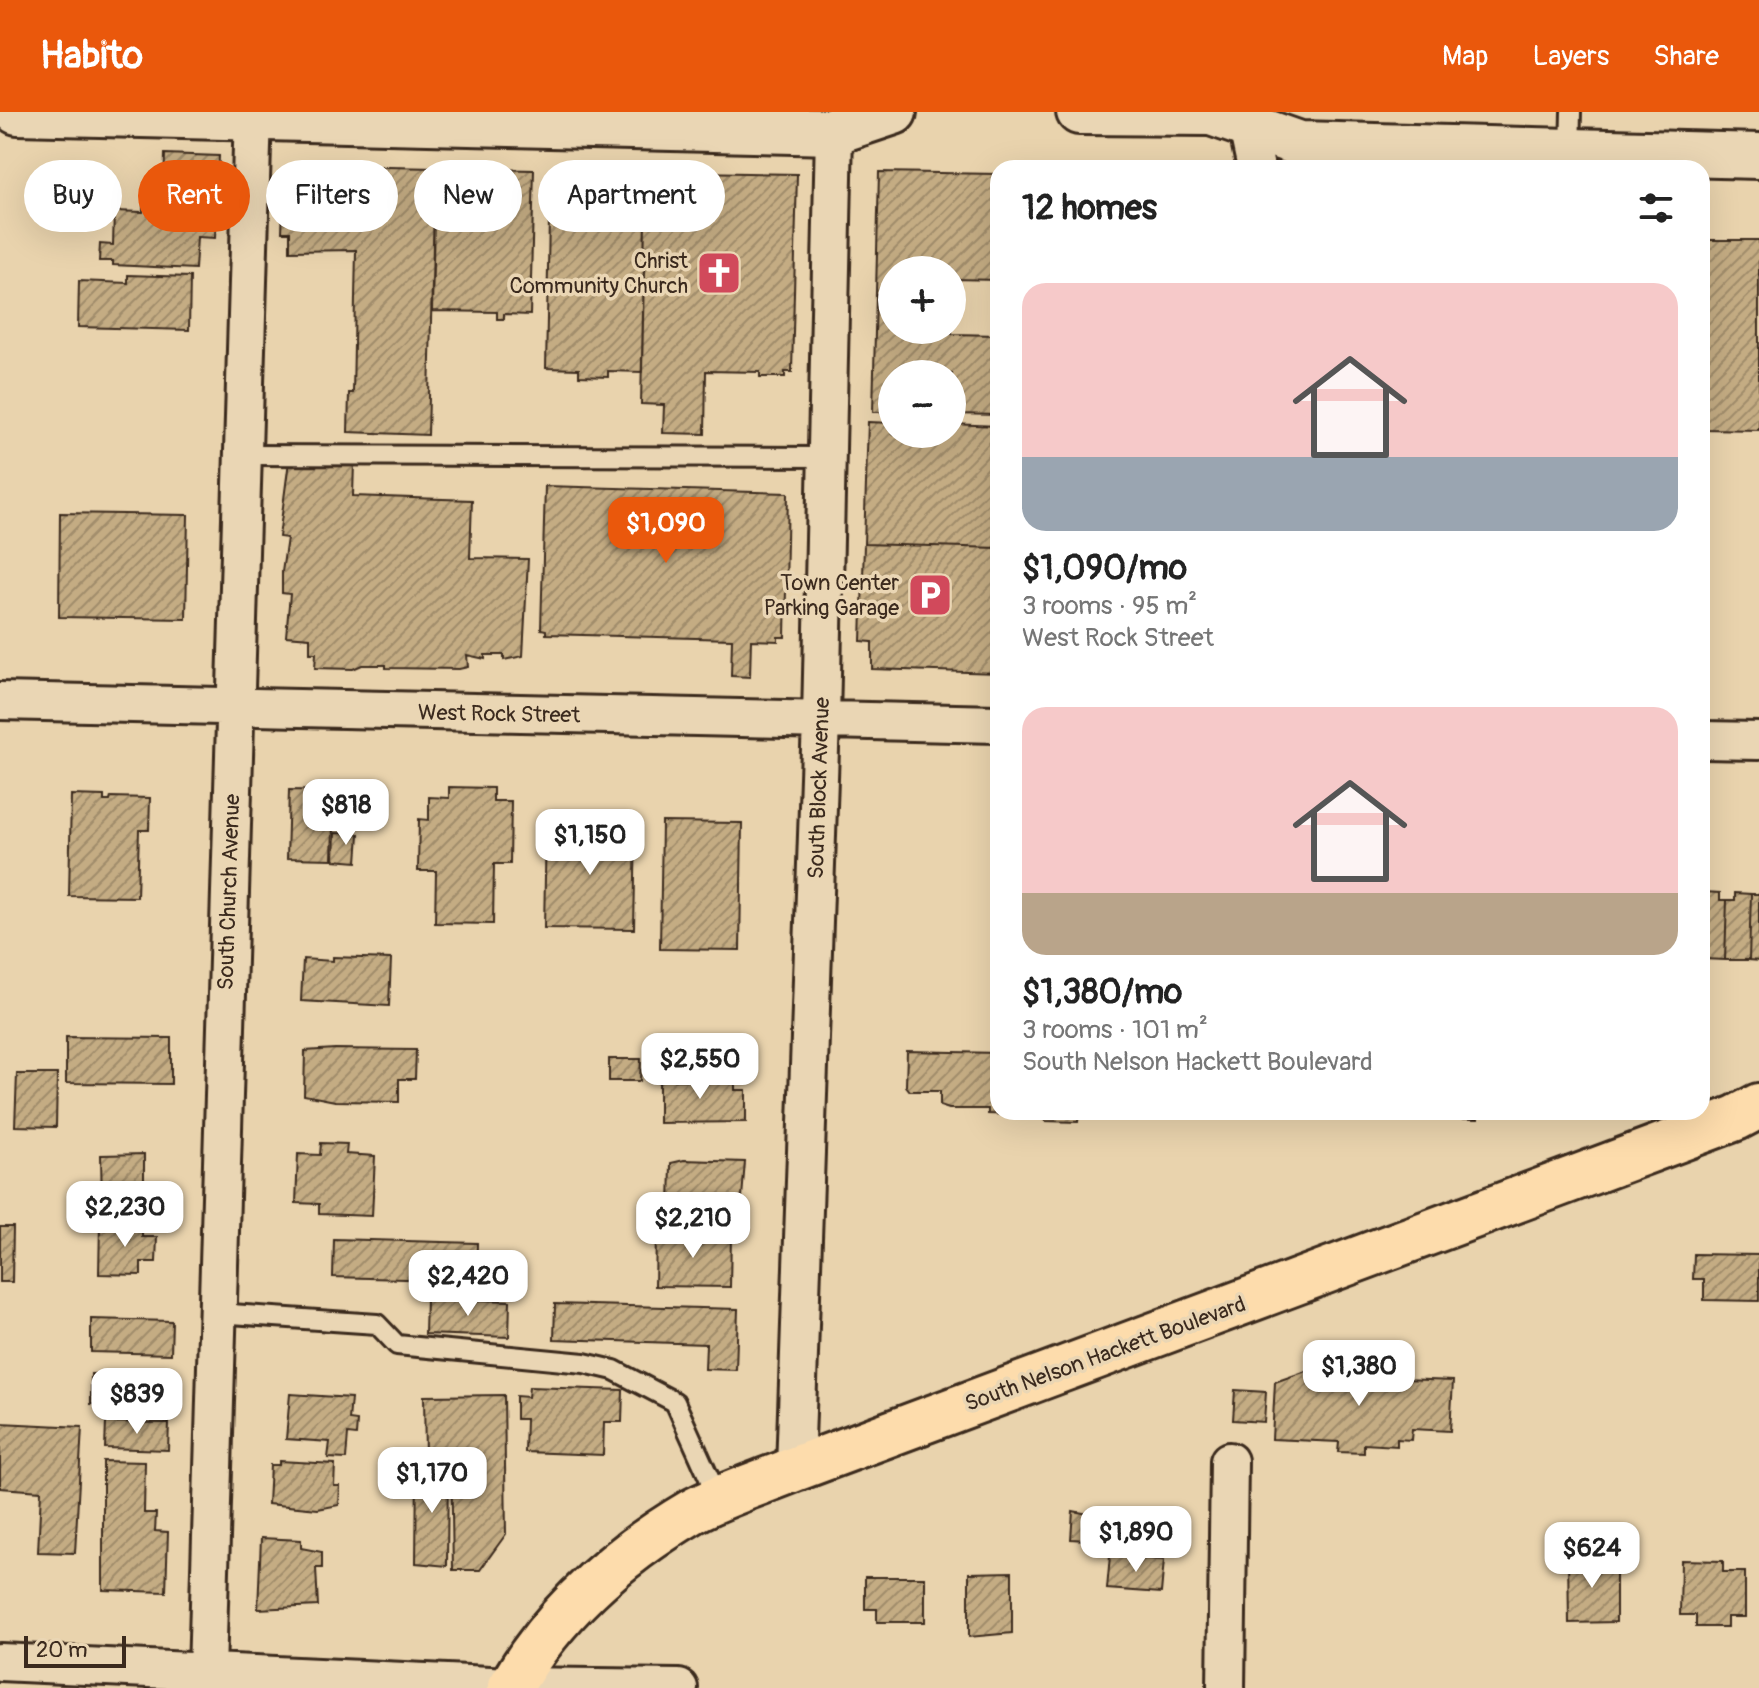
<!DOCTYPE html>
<meta charset="utf-8">
<style>
:root{--surface:#fff;--page:#f6f6f6;--text:#222;--muted:#767676;--accent:#ea580c}
body{margin:0;font-family:Pangolin,sans-serif;background:var(--page);color:var(--text);height:100vh;display:flex;flex-direction:column;font-size:30px;white-space:nowrap}
*{box-sizing:border-box;margin:0}
p{font-size:26px;color:var(--muted)}
.icon{flex:none;width:44px;height:44px;fill:none;stroke:currentColor;stroke-width:2;stroke-linecap:round;stroke-linejoin:round}
.map{position:relative;flex:1;overflow:hidden}
.drawer{position:absolute;left:990px;top:48px;width:720px;height:960px;display:flex;flex-direction:column;background:var(--surface);border-radius:24px;box-shadow:0 8px 32px #0002}
.drawer>*{flex:none}
.hud{position:absolute;left:24px;top:48px;width:760px;height:72px;display:flex;gap:16px}
.controls{position:absolute;left:878px;top:144px;display:grid;gap:16px}
.controls a{display:grid;place-items:center;width:88px;height:88px;border-radius:50%;background:var(--surface);box-shadow:0 8px 32px #0002;font-size:40px}
.scale{position:absolute;left:24px;bottom:20px;width:102px;box-sizing:border-box;padding-left:8px;border:4px solid #3b2a1e;border-top:0;font-size:22px;line-height:28px;white-space:nowrap;color:#3b2a1e;-webkit-text-stroke:6px #ead6b4;paint-order:stroke}
.price{position:absolute;translate:-50% -68px;padding:0 18px;border-radius:16px;background:#fff;color:#222;font-size:26px;line-height:52px;filter:drop-shadow(0 2px 4px #0008)}
.price::after{content:'';position:absolute;left:50%;top:48px;width:24px;height:18px;margin-left:-12px;background:inherit;clip-path:polygon(0 0,100% 0,50% 100%)}
.price.selected{background:var(--accent);color:#fff}
ul{padding:0;list-style:none}
li{display:grid;align-content:center;gap:16px;height:424px;padding:0 32px}
li span{display:grid;place-items:center;height:248px;border-radius:24px;color:#555}
li>.icon{margin-inline-start:auto}
span .icon{width:144px;height:144px;fill:#fffc;stroke-width:1}
li b{font-size:34px}
h2{display:flex;justify-content:space-between;align-items:center;height:96px;padding:0 32px;font-size:34px}
.tag{padding:0 28px;border-radius:36px;background:var(--surface);box-shadow:0 8px 32px #0002;font-size:28px;line-height:72px}
.tag.selected{background:var(--accent);color:#fff}
header{display:flex;align-items:center;gap:48px;box-sizing:border-box;height:112px;padding:0 40px;background:var(--accent);color:#fff}
header strong{font-size:38px}
nav{display:flex;gap:44px;margin-inline-start:auto;font-size:28px}
.map>svg:first-child{display:block}
</style>
<header>
<strong>Habito</strong>
<nav><a>Map</a><a>Layers</a><a>Share</a></nav>
</header>
<div class="map">
<svg width="1759" height="1576" viewBox="0 0 1759 1576">
<defs>
<pattern id="building-hatch" width="6" height="6" patternUnits="userSpaceOnUse" patternTransform="scale(2)"><rect width="6" height="6" fill="#c4ac83"/><path d="M-1 1l2-2M0 6l6-6M5 7l2-2" fill="none" stroke="#a08c6b"/></pattern>
</defs>
<rect width="100%" height="100%" fill="#e9d3ad"/>
<filter id="ink" filterUnits="userSpaceOnUse"><feTurbulence type="fractalNoise" baseFrequency=".0125" numOctaves="2"/><feDisplacementMap in="SourceGraphic" scale="16" xChannelSelector="R" yChannelSelector="G"/><feConvolveMatrix kernelMatrix="1 2 1 2 8 2 1 2 1" color-interpolation-filters="sRGB"/></filter>
<g filter="url(#ink)">
<path fill="url(#building-hatch)" stroke="#3b2a1e" stroke-width="2" fill-rule="evenodd" d="M165 42 219 44 215 126 197 125 195 157 113 153V149H99L100 132 113 133 114 99 143 100V92H160L159 102H163Z
M291 53 435 56 428 323 348 320 349 281H353L356 138 290 139V120H282L284 68H290Z
M435 56 534 58 530 203 504 202V207H497V200L432 199Z
M550 57 646 59 642 260 608 259V265L579 264V257L546 256Z
M646 59 797 62 792 260H785V265H760V260L706 259 705 322 663 321 664 293 641 292Z
M879 60 998 62V168L953 167 952 222 998 223V303L952 302V262H892V300H873ZM892 158H952V218H892Z
M1702 128H1759V318L1702 317Z
M128 163 190 165 189 218 78 215 79 169 128 171Z
M868 310 892 311V322H952V312L998 314V436L864 432Z
M289 349 354 350 353 384 472 388 470 446 528 447 523 544 504 548V543H485V547L467 543 468 555 459 557 386 556V553H362L353 557 315 556 316 541H310V526L286 524 290 482 282 481V460L287 426 279 425Z
M545 374 788 381 785 525H778V529L751 528 750 565 731 564 732 527 546 522V518L541 517Z
M60 401 188 403 186 507 59 505Z
M864 432 998 436V561L872 557V530L861 529Z
M449 675 493 676V689H511L510 752H494L493 812 435 811 436 759H418L419 707 429 708V685L449 686Z
M289 678 334 679 332 747 287 746Z
M71 683 104 684V689H110L111 685 150 686 149 718H139L137 785 69 784Z
M662 710 742 711 740 838 660 837Z
M546 713 636 715 634 817 544 816Z
M335 721 359 722 357 750 334 748Z
M1704 780 1720 781V788H1727L1725 848 1702 847Z
M1735 781 1751 782 1749 848H1725L1727 788H1735Z
M1751 782H1759V849L1749 848Z
M333 845 391 847 389 894 301 889 303 847 333 849Z
M66 925 171 926V972L66 971Z
M335 937 416 938 415 967H399V990L335 989 304 983 305 939Z
M907 939 998 941V1000L1017 1003 988 1002V997H949L940 994V979H910L906 974Z
M609 947H641L640 969H609Z
M17 962H57L56 1015 15 1014Z
M659 962H675V968L735 967V978H746V1010L659 1011Z
M1034 1000H1116H1079L1078 1010 1045 1009V1002Z
M1391 1000H1478V1007L1407 1006V1002Z
M321 1031 347 1032 346 1042 375 1044 372 1104 319 1102V1092L296 1091 298 1042 320 1043Z
M144 1042V1093H102L101 1043Z
M684 1048 745 1050 741 1097 670 1095 671 1051Z
M100 1111 142 1112V1125H157L156 1150H141V1163L99 1162Z
M0 1115H13L12 1170H0Z
M656 1122 731 1123 730 1175 655 1174Z
M334 1127 477 1131 476 1169 333 1165Z
M1694 1142 1759 1143V1189L1704 1188V1167H1693Z
M426 1186 510 1189 509 1225 425 1222Z
M555 1192 738 1197 736 1258 705 1257 706 1232 554 1227Z
M91 1207 172 1209 171 1242 91 1240Z
M1312 1257 1404 1261V1267L1453 1269 1450 1319 1412 1317 1411 1328 1397 1327V1334L1364 1332V1341L1338 1340 1339 1330 1272 1327 1275 1270Z
M91 1262 171 1263V1294L91 1292Z
M529 1275 623 1278 622 1310H604L603 1343 525 1340 526 1307H516V1284L528 1285Z
M1235 1278 1266 1280 1264 1310 1233 1308Z
M290 1282 351 1286 349 1308 357 1309 356 1323 348 1322 346 1347 328 1346 330 1330 286 1327Z
M504 1283 506 1422 480 1458H453L451 1344 425 1345 424 1284Z
M106 1310 169 1311 168 1338 105 1336Z
M0 1311 82 1315 75 1441 38 1440 41 1379 0 1376Z
M103 1349 145 1350 144 1401H156L155 1419 168 1420 166 1480 103 1478Z
M279 1349 335 1352 334 1374H340L339 1393 318 1397 268 1392 270 1353H279Z
M417 1353H448L447 1454 416 1451Z
M1073 1399 1104 1405 1102 1429 1071 1427Z
M261 1426 301 1428V1436L322 1440V1456H316L318 1494 258 1497Z
M1110 1444 1164 1448 1161 1481 1107 1477Z
M1568 1445H1616V1510L1569 1511Z
M1681 1448 1723 1449V1460H1745V1505H1727V1515H1696V1503H1680Z
M1012 1460V1521L969 1525V1461Z
M865 1465H925V1510H877V1497H865Z"/>
<g fill="none" stroke-linecap="round" stroke-linejoin="round">
<g stroke="#3b2a1e" stroke-width="24">
<path id="lane" d="M1570 41 1571 0
M241 343 827 345
M216 1201 377 1212 397 1233 584 1251 614 1258 675 1290 719 1388"/>
</g>
<g stroke="#3b2a1e" stroke-width="42">
<path id="street" d="M1244 0 1256 56
M0 589 998 612
M1702 628 1759 629
M795 1357 821 608 834 20 847 0
M0 1550 511 1574 679 1576
M207 1560 253 0
M1226 1576 1229 1349"/>
</g>
<g stroke="#3b2a1e" stroke-width="50">
<path id="secondary" d="M17 0 834 20 894 0
M1079 0 1211 1 1300 32 1759 44"/>
</g>
<g stroke="#3b2a1e" stroke-width="50">
<path id="primary" d="M510 1576C553 1501 618 1443 693 1399 724 1382 761 1371 795 1357L1736 1006 1759 994"/>
</g>
<use href="#lane" stroke="#ead6b4" stroke-width="18"/>
<use href="#street" stroke="#ead6b4" stroke-width="36"/>
<use href="#secondary" stroke="#ead6b4" stroke-width="44"/>
<use href="#primary" stroke="#fddcac" stroke-width="44"/>
</g>
</g>
<defs>
<g id="church-square" transform="scale(2.3)"><rect x="-9" y="-9" width="18" height="18" rx="4" fill="#d1495b" stroke="#ead6b4"/><path d="M-1.2-6h2.4v3.5h3.3v2.4h-3.3V6h-2.4V-.1h-3.3v-2.4h3.3Z" fill="#fff"/></g>
<g id="parking-square" transform="scale(2.3)"><rect x="-9" y="-9" width="18" height="18" rx="4" fill="#d1495b" stroke="#ead6b4"/><path d="M-3.5-5.5H1a3.5 3.5 0 0 1 0 7H-1V5.5H-3.5ZM-1-3.4V-.6H.8a1.4 1.4 0 0 0 0-2.8Z" fill="#fff"/></g>
</defs>
<g fill-rule="evenodd">
<use href="#church-square" x="719" y="161"/>
<use href="#parking-square" x="930" y="483"/>
</g>
<g text-anchor="middle" stroke-width="7" stroke-linejoin="round" paint-order="stroke">
<g font-size="22" fill="#3b2a1e" stroke="#ead6b4" text-anchor="end">
<text x="688" y="156">Christ<tspan x="688" dy="25">Community Church</tspan></text>
<text x="899" y="478">Town Center<tspan x="899" dy="25">Parking Garage</tspan></text>
</g>
<g font-size="22" fill="#3b2a1e" stroke="#ead6b4">
<text transform="translate(499 601) rotate(1)" y="8">West Rock Street</text>
<text transform="translate(818 676) rotate(-88)" y="8">South Block Avenue</text>
<text transform="translate(228 780) rotate(-88)" y="8">South Church Avenue</text>
<text transform="translate(1105 1241) rotate(-20)" y="8">South Nelson Hackett Boulevard</text>
</g>
</g>
</svg>
<div class="controls">
<a>+</a>
<a>−</a>
</div>
<div class="scale">20 m</div>
<b class="price selected" style="left:666px;top:453px">$1,090</b>
<b class="price" style="left:346px;top:735px">$818</b>
<b class="price" style="left:590px;top:765px">$1,150</b>
<b class="price" style="left:700px;top:989px">$2,550</b>
<b class="price" style="left:125px;top:1137px">$2,230</b>
<b class="price" style="left:693px;top:1148px">$2,210</b>
<b class="price" style="left:468px;top:1206px">$2,420</b>
<b class="price" style="left:1359px;top:1296px">$1,380</b>
<b class="price" style="left:137px;top:1324px">$839</b>
<b class="price" style="left:432px;top:1403px">$1,170</b>
<b class="price" style="left:1136px;top:1462px">$1,890</b>
<b class="price" style="left:1592px;top:1478px">$624</b>
<div class="hud">
<a class="tag">Buy</a>
<a class="tag selected">Rent</a>
<a class="tag">Filters</a>
<a class="tag">New</a>
<a class="tag">Apartment</a>
</div>
<section class="drawer">
<h2>12 homes<svg class="icon" aria-label="filters" viewBox="0 0 24 24"><path d="M4 7h16M4 17h16"/><circle cx="9" cy="7" r="2"/><circle cx="15" cy="17" r="2"/></svg></h2>
<ul>
<li><span style="background:linear-gradient(#f6c9c9 70%,#9aa5b1 0)"><svg class="icon" aria-label="home" viewBox="0 0 24 24"><path d="M3 11l9-7 9 7M6 9v11h12V9"/></svg></span><div><b>$1,090/mo</b><p>3 rooms · 95 m²</p><p>West Rock Street</p></div></li>
<li><span style="background:linear-gradient(#f6c9c9 75%,#b9a48a 0)"><svg class="icon" aria-label="home" viewBox="0 0 24 24"><path d="M3 11l9-7 9 7M6 9v11h12V9"/></svg></span><div><b>$1,380/mo</b><p>3 rooms · 101 m²</p><p>South Nelson Hackett Boulevard</p></div></li>
</ul>
</section>
</div>
